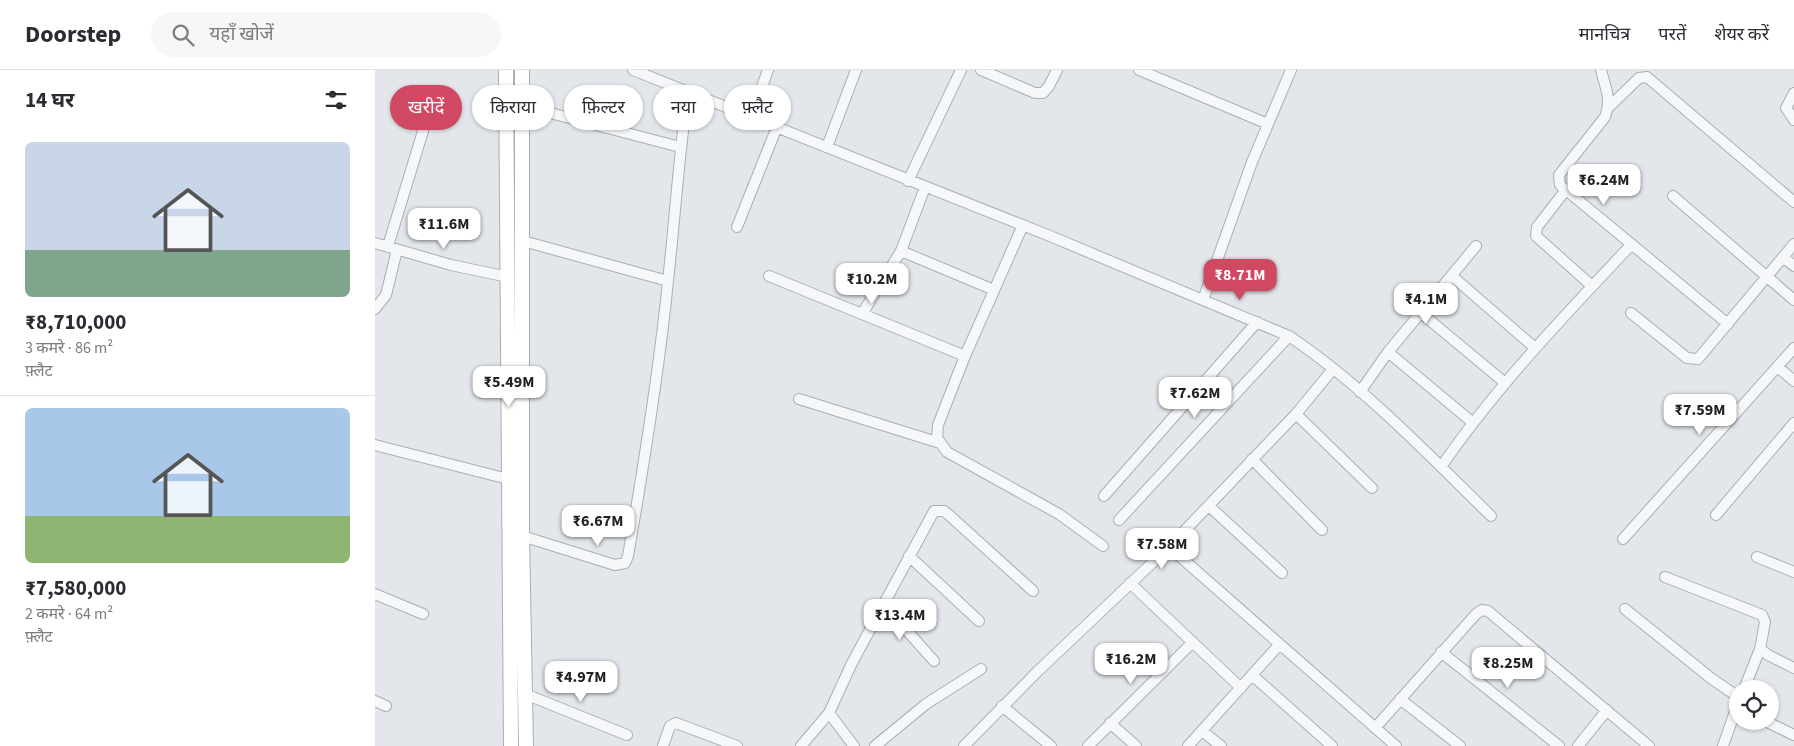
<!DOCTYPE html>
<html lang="hi">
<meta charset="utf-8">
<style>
:root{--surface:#fff;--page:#f7f7f7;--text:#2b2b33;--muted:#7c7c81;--line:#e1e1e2;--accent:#d14863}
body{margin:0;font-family:"Source Sans 3","Noto Sans Devanagari",sans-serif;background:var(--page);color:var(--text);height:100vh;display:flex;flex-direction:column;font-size:19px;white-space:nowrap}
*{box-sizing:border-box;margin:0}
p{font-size:16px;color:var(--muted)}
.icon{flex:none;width:28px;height:28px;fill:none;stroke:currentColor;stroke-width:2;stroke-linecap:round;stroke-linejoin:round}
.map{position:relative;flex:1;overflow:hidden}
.sheet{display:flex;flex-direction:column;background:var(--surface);width:375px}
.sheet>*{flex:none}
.guide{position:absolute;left:15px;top:15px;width:475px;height:45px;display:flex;gap:10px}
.controls{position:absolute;left:1354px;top:610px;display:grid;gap:10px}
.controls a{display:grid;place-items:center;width:50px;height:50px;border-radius:50%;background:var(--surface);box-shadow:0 1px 4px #0004;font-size:25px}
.price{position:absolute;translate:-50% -42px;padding:0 11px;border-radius:10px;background:#fff;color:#222;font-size:16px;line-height:32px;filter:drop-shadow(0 1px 2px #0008)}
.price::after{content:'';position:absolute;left:50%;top:30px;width:15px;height:11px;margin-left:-8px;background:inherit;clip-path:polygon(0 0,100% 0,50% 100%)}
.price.active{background:var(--accent);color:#fff}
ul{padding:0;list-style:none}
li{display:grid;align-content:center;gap:10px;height:265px;padding:0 25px}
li+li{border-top:1px solid var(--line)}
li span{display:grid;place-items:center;height:155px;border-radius:8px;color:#555}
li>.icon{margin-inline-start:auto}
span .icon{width:90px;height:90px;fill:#fffc;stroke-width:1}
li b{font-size:21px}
h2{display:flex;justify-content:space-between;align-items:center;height:60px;padding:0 25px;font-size:21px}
.pill{padding:0 18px;border-radius:22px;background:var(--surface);box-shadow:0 1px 4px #0004;font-size:18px;line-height:45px}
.pill.active{background:var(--accent);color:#fff}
header{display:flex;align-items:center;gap:30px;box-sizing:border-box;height:70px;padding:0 25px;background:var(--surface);border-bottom:1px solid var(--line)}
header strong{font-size:24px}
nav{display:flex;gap:28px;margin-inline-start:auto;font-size:18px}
.search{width:350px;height:45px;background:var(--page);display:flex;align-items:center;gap:12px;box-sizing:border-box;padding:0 18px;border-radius:28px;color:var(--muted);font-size:19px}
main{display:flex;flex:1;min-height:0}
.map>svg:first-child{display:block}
</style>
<header>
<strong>Doorstep</strong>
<div class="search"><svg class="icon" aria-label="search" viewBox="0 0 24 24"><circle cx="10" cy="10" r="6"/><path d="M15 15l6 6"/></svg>यहाँ खोजें</div>
<nav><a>मानचित्र</a><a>परतें</a><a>शेयर करें</a></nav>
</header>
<main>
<section class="sheet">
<h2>14 घर<svg class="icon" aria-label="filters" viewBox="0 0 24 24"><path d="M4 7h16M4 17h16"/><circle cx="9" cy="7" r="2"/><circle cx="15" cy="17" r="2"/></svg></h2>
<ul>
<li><span style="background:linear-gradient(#c9d6e8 70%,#7fa58c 0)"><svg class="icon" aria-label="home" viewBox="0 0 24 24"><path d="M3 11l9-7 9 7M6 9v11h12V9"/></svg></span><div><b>₹8,710,000</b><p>3 कमरे · 86 m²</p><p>फ़्लैट</p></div></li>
<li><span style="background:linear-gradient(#a9c7e8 70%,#8fb573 0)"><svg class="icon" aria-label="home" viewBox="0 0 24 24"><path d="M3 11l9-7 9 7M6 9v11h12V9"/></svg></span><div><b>₹7,580,000</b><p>2 कमरे · 64 m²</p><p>फ़्लैट</p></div></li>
</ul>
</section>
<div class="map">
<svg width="1419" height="676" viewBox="0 0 1419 676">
<rect width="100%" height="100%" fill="#e3e7eb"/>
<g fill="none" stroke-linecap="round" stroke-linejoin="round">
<g stroke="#a8aeb6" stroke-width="12">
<path id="minor" d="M258 0 675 166 914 266C988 316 1052 383 1116 446
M606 0 660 23H668L674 16 682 0
M764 0 893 54
M1226 0C1230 17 1237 29 1230 47L1184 105 1185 115 1353 254
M1419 23 1411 38 1419 50
M141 34 305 77
M1234 37 1264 8 1272 7 1419 132
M376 47 393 0
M452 77 481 0
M533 111 586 0
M1190 121 1162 157 1161 166 1217 216
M1298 126 1419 230
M648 155 590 286 563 355 562 368 572 382 684 444 728 476
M362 157 402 57
M148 171 293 211
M0 173 76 195 133 207
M13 176 48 61
M526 181 619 220
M1408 187 1419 196
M394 206 590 286
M1077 206 1159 277
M828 230 877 92 916 0
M0 239 11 225 22 180
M1046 243 1129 312
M1256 243 1312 288 1323 289 1419 174
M487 244 526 181 550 117
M1013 282 1097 352
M1403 297 1419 311
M985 322 1013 282 1101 176
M424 329 565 373
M921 344 997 418
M0 375 133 409
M877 389 947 460
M1066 397C1122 316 1189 246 1256 175
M729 426 882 252
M834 436 907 503
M1341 445 1419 353
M744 450 914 266
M147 466 240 495 250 493 253 486C269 394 284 303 293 211 300 147 304 84 313 21
M1248 469 1419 278
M794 477 1021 676
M534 486 604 551
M1382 487 1419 502
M1290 507 1387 545 1390 552 1385 579 1393 585 1419 598
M755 513 866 618
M0 524 48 544
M509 535 559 591
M1250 539 1337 609 1362 626
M1066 582 1184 676
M877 605 957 676
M1369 619 1385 579
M150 624 252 665
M1025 629 1085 676
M0 631 11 636
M627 636 676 676
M454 643 479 676
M1390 651 1419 665
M735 653 761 676
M1000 658 1101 544 1107 540 1113 541 1274 676
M827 661 846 676
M288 676 295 656 301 653 362 676
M426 676 454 643 477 593 559 441H569L574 445 658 521
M500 676 551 634 606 599
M589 676 663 601 794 477 921 344 958 299
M713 676 818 572
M813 676 904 575
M1203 676 1232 640
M1348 676 1362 636"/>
</g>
<g stroke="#a8aeb6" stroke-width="16">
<path id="secondary" d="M131 0 136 676
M147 0V466L151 676"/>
</g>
<use href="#minor" stroke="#f6f7f9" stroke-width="10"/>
<use href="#secondary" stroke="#fff" stroke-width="14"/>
</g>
</svg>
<div class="controls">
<a><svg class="icon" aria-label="locate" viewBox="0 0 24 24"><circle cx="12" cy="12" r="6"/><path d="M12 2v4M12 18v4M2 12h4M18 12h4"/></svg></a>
</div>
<b class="price" style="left:1229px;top:136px">₹6.24M</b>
<b class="price" style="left:69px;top:180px">₹11.6M</b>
<b class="price active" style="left:865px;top:231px">₹8.71M</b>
<b class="price" style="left:497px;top:235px">₹10.2M</b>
<b class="price" style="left:1051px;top:255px">₹4.1M</b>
<b class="price" style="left:134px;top:338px">₹5.49M</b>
<b class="price" style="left:820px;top:349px">₹7.62M</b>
<b class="price" style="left:1325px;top:366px">₹7.59M</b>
<b class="price" style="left:223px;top:477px">₹6.67M</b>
<b class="price" style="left:787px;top:500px">₹7.58M</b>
<b class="price" style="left:525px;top:571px">₹13.4M</b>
<b class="price" style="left:756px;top:615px">₹16.2M</b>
<b class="price" style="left:1133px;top:619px">₹8.25M</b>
<b class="price" style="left:206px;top:633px">₹4.97M</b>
<div class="guide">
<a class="pill active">खरीदें</a>
<a class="pill">किराया</a>
<a class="pill">फ़िल्टर</a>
<a class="pill">नया</a>
<a class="pill">फ़्लैट</a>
</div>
</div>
</main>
